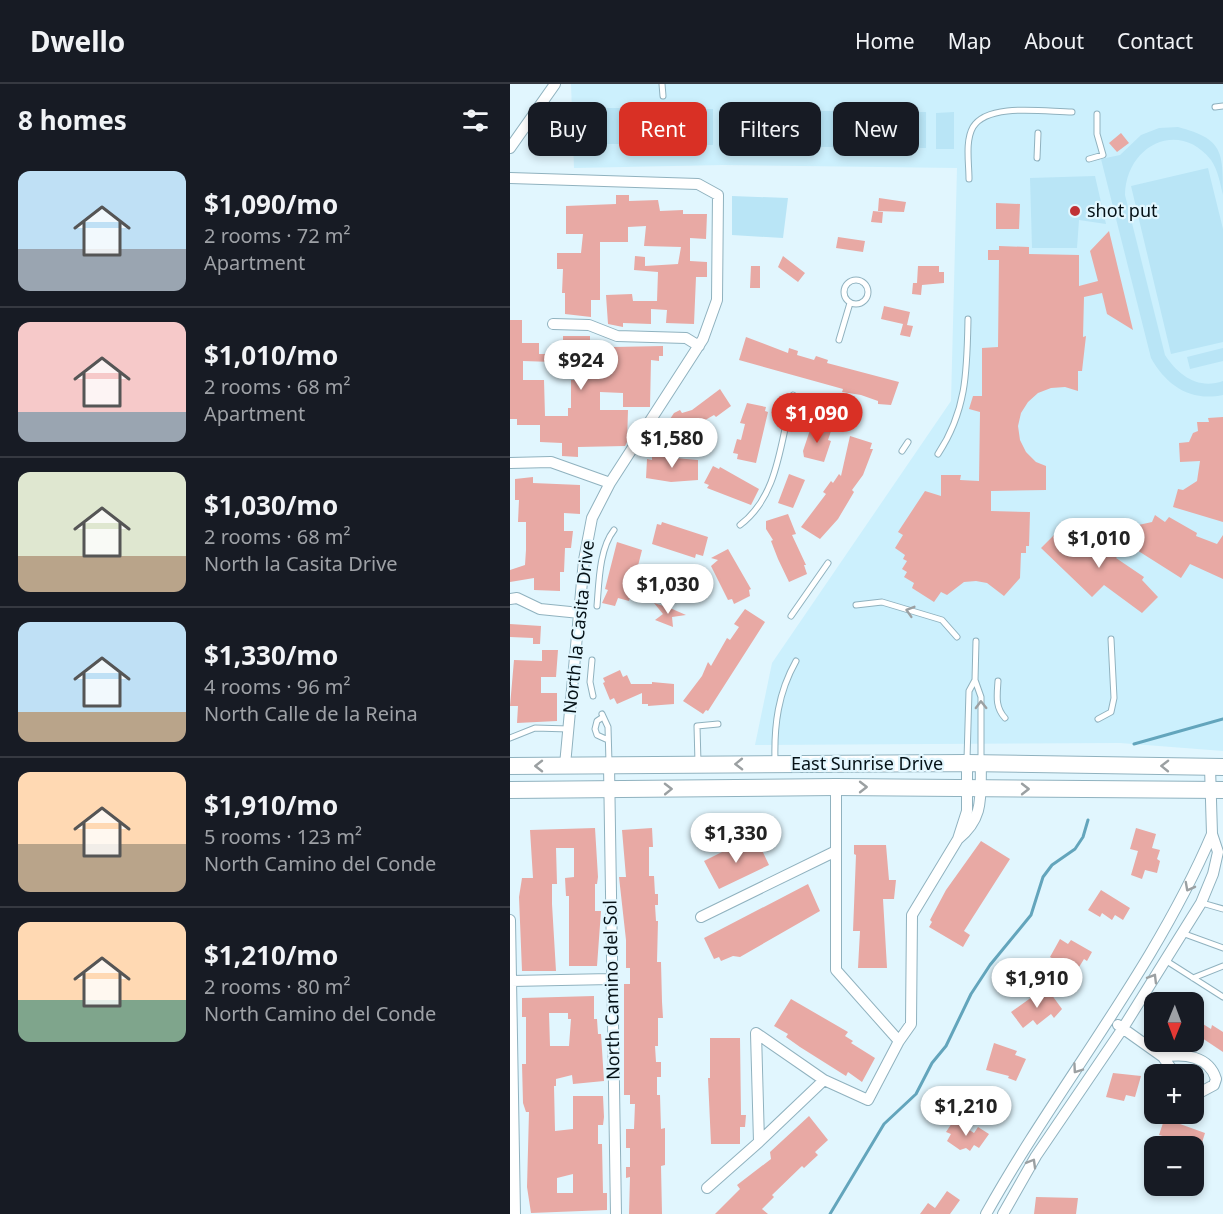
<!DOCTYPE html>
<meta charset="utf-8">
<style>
:root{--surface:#171b24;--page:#20242c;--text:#f1f3f6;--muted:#9ea1a6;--line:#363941;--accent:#d93025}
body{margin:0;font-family:"Noto Sans",sans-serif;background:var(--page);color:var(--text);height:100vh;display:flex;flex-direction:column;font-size:22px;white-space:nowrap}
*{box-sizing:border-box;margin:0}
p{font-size:20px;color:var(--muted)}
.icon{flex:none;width:33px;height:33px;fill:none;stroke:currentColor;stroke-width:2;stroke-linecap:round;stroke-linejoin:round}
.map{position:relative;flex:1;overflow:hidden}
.panel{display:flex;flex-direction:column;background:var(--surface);width:510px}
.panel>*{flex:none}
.guide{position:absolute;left:18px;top:18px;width:570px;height:54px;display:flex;gap:12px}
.needle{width:39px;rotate:181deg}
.tools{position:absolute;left:634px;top:908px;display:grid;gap:12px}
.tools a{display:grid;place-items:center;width:60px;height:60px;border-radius:12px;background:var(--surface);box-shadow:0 3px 9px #0003;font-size:30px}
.price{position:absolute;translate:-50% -51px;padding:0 14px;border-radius:21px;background:#fff;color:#222;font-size:20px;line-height:39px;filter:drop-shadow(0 2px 3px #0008)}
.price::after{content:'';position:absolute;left:50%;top:36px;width:18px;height:14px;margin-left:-9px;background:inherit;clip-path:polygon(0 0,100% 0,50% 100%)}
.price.active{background:var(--accent);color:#fff}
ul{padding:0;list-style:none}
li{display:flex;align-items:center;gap:18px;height:150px;padding:0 18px}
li+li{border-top:2px solid var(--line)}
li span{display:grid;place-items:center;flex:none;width:168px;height:120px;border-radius:12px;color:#555}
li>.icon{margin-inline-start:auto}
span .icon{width:72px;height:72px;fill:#fffc;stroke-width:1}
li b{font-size:26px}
h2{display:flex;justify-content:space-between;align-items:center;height:72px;padding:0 18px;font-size:26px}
.chip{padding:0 21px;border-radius:12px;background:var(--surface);box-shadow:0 3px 9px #0003;font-size:21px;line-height:54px}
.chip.active{background:var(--accent);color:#fff}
header{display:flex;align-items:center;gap:36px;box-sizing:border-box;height:84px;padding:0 30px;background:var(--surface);border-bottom:2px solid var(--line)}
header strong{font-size:28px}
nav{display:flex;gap:33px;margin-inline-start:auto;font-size:21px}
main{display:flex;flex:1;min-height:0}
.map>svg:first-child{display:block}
</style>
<header>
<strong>Dwello</strong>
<nav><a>Home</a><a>Map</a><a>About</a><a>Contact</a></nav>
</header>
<main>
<section class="panel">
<h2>8 homes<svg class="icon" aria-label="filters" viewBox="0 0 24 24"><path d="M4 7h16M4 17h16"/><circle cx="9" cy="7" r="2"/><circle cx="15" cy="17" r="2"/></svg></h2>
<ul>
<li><span style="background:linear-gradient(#bfe0f5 65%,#9aa5b1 0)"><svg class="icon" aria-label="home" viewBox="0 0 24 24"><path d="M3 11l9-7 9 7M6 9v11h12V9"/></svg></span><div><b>$1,090/mo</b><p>2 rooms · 72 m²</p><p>Apartment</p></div></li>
<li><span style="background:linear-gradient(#f6c9c9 75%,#9aa5b1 0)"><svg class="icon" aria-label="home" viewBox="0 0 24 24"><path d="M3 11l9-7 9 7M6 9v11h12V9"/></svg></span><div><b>$1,010/mo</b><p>2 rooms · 68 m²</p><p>Apartment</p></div></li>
<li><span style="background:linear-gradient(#dfe7d0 70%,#b9a48a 0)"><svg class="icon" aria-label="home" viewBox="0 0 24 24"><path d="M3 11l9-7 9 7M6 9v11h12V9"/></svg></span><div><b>$1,030/mo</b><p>2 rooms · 68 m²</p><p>North la Casita Drive</p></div></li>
<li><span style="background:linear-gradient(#bfe0f5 75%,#b9a48a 0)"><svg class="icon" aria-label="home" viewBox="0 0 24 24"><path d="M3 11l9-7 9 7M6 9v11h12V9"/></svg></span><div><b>$1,330/mo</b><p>4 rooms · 96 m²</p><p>North Calle de la Reina</p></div></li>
<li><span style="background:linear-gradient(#ffd9b3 60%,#b9a48a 0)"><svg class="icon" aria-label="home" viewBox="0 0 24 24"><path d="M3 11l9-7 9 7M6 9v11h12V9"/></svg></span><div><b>$1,910/mo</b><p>5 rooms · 123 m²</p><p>North Camino del Conde</p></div></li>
<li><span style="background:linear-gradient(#ffd9b3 65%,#7fa58c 0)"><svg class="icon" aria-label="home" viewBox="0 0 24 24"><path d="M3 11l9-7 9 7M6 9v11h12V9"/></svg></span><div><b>$1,210/mo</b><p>2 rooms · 80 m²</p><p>North Camino del Conde</p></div></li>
</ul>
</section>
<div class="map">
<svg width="713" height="1130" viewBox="0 0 713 1130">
<rect width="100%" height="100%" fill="#e1f6fe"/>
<path fill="#ccf0fd" d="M61 0H713V667L610 659 245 661 262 579 441 317 447 84 213 81 64 84Z"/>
<path fill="#b9e5f6" d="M92 24H110V60H92Z
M120 25H138V61H120Z
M148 25H166V61H148Z
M185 25H203V61H185Z
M213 26H231V62H213Z
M240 26H258V62H240Z
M296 26V63H278V27Z
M305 27H323V63H305Z
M333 27H350L351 63H332Z
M369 27H387V63H370Z
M398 28H416V64H398Z
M444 28V65H426V29Z
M668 43C713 55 713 67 713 111 710 99 708 86 701 76 669 35 616 61 615 111L655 271C668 291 688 306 713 297V311C680 318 656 301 641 274L591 75 610 71 631 51 649 44Z
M698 84 713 145V258L661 270 621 102Z
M585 92 596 140 569 136 567 164H522L520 94Z
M222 112 278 114 273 154 222 151Z
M713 264V277L680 285 677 273Z"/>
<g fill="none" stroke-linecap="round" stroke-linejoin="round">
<path stroke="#63a5bc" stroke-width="3" d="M624 660 713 635
M320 1130 374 1040 406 1010 422 979 436 962 461 910 480 881 521 831 533 793 542 781 565 765 573 753 578 736"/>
</g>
<path fill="#e8a9a4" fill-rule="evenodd" d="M611 49 619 59 607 68 599 59Z
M106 111H119V117L148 116 150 127 173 126V130H197L196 155 180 154V177L197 178V193H186L184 240 156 239 157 226 141 225V240L113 239V243L98 240 96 211 122 210 123 217H147L148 188 124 186 125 172 135 173V182L168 180 171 163 134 162 136 142 118 143V158H90V216H81V233L55 230V209H52L53 185H47V169H71L73 150H56V122L106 120Z
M369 114 396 118 394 128 368 127Z
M486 119 510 120 509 145H486Z
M363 127 373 128 372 139 361 138Z
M599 147 623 246 597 230 592 209 574 213 573 253 576 252 572 287H568V307L555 303 541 304 528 309 518 318 511 329 508 342 510 356 516 368 526 378 536 382V406L481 407V427L520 428 519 462H516V469H511L510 494 494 512 477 499 466 497 454 498 437 511 431 508 424 518 402 504 404 499 394 493 397 488 392 485 397 477 393 475 395 471 385 464 393 451 388 448 415 407 431 412V391H451L450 396 469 397 470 328 459 325 463 312H472V264L488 263 489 176H478V166H489V162L519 163V170L569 171V202L588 197 580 167Z
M328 153 355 157 353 168 326 164Z
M273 172 295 189 288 198 268 183Z
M241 182H250V204H240Z
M408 182H429V188H434V199L412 201 411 211 402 210 403 199H407Z
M374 222 400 228 397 241 403 242 400 253 390 251 393 240 371 235Z
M0 236H12V259H29V270H52V291H43V278L13 277V296H34L35 332H58V324H61V296H71L72 271H53V252H80V269H104V263L153 262V272H149V277L141 276 140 323H113V309L90 308V326H118L117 358 115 362 68 363V373L52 372V359L30 358V341H7V335H0Z
M236 253 278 269 279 264 288 267 287 271 304 276 306 272 318 276 317 279 389 298 381 321 368 320V317L351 311 332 308 333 305 229 276Z
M210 305 221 322 206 333 204 331 190 339 193 343 172 353 160 335 164 329 170 326 172 329 182 326Z
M237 319 256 323 255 327 258 328 246 379 227 375 228 370 223 369 227 355 231 356 235 340 230 339Z
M713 333V438L663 423 668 405 673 406 687 397 690 377 670 378 669 359 679 358 683 349 688 347 687 338H699L698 334Z
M301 343 321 347 318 356 321 357 314 378 294 373 293 367Z
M340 352 362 359 360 365H363L353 391 342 406 344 408 328 435 310 455 291 443 316 410 313 408 321 397 323 399 329 390 331 392Z
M142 372 188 376V396L161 398 136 394 137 375 142 376Z
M203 382 209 385 210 383 249 405 241 421 197 404 199 401 194 399Z
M279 390 295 396 283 424 268 419Z
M23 393V399L70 401V430L54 429V447H63L61 464H55L54 488H50V507L24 506V494L0 498V486L15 481 16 466V438H8L9 416H5V395Z
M278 430 286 450 282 451 296 481H294L297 490 279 498 268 475 261 457 263 456 256 445V437Z
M645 431 655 438 659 433 687 449 686 452 707 460 713 451V495L680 480 671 494 611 456 621 440 624 442 642 438Z
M152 438 198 453 193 472 186 470 185 474 142 460 147 440 151 441Z
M569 447 587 460 590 457 608 472 606 474 634 493 632 496 648 513 632 529 594 501 582 513 531 464 544 451 548 454 556 451 565 452Z
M107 458 132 466 119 517 108 514 105 522 92 519 98 506 95 505Z
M218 465 241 505 239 506 240 512 224 520 222 515 218 516 201 482 208 476 201 474Z
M144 519 160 524 176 531 162 533 163 543 145 536 153 530Z
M235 525 255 538 198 627 196 626 193 630 173 617 192 592 198 578 201 582 217 554 220 556 229 543 224 540Z
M0 540 31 542 30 560H23V554L0 553Z
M32 566H48L46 593H31V609H47V637L7 639 8 622H0L4 576 32 577Z
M110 586 113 593 117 591 121 600H142V598L164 600V620L138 622V620H132V609L107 620 104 614 100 616 93 599 95 598 93 594Z
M85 744 88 793 87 800H85V827H91L87 882H59V812H56L55 794 64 793V764H46L47 800H42V820L46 887H12L9 813 12 794H23L20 746Z
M142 744 143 763H139V792H144L145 810H148V821H145L146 837H148L147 878H151L152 918 153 934H148V962H145L146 978H151V993H147V1011H150L151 1045 155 1044V1081L151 1082 152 1130H119L120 1093 116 1094V1083H120V1064H116V1045H124L125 1020H120V1011H114V900H120V884H116V856L109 793H116L112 746Z
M626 744 646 750 642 764 650 766 647 775 650 777 647 789 635 786 632 795 621 791 628 767 620 765Z
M240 757 243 763 249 760 259 781 209 805 194 777 228 760V763Z
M471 757 500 775 454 847 460 851 453 863 419 843 422 838 420 836 436 806Z
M344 761H376L379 796H386L384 815H373L377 884H348L350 847H343L346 771 344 770Z
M298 800 310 827 230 873 223 872 211 877 209 873 204 875 194 854Z
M591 806 620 824 613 836 605 831 602 836 592 829 590 833 578 826Z
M550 855 558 860 561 856 582 868 577 877 574 875 566 888 540 873Z
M536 903 552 925 544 934 541 930 527 941 523 936 513 944 501 928Z
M84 912V935H87L88 950H91L94 997 63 1000 62 991 46 995V1002H44L45 1047 63 1045V1012H93L94 1033 93 1041H88V1060H92L93 1109H97V1126L21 1129 17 1103 19 1028H16L13 1019 12 980H16V933H12V914ZM39 929H58V935H61L59 962H40ZM63 1090V1109H47V1094Z
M281 915 338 948 335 952 343 957 341 959 365 974 352 998 338 988 336 992 290 963 276 953 278 950 264 942Z
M688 937 701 945 702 941 713 948V968L692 954 690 958 684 954Z
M200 954H230L231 1031H236L235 1043H230V1060H201L198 994H200Z
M484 959 507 967 505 971 516 975 506 997 498 994 499 992 476 986Z
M603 989 631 992 625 1013 616 1011 614 1017 596 1013Z
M656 1030 671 1035 670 1040 695 1049 690 1065 684 1062H664L660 1054 649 1051Z
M299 1032 318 1056 305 1068 308 1071 294 1084 292 1082 262 1111 264 1113 252 1125 258 1130H205L230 1105 227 1101 261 1075 260 1068Z
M444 1036 464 1049 468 1043 479 1050 469 1064 464 1061 460 1067 456 1064 450 1066 437 1057 441 1050 436 1048Z
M437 1107 450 1116 440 1130H410L418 1119 425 1124Z
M526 1113 568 1114 566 1130H524Z"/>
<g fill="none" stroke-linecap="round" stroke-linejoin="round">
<g stroke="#90b2bf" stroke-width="7">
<path id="lane" d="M152 0 153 12
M705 23 713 22
M527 74 528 49
M579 75 593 71 587 50V30
M459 95C459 79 455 57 463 43 478 18 537 28 562 28
M334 208a12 12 0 1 1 24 0a12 12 0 1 1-24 0Z
M329 256 340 219
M392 367 398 358
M428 370C457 326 457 286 458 235
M230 441C270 411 270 355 283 311
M346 521 372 518 432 536 447 553
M87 522C89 499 89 465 104 446
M281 532 318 479
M82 576 80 598 83 612
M465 596 466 557
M488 597C487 612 485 623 495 634
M92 630 98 643 99 679
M93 633 87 637 85 645 87 651 98 656
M588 635 601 628 604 614 601 555
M0 654 25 644 59 645
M457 675 459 607 465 596 471 613V678
M265 677C264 641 268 609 286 577
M188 679 187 642 208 640
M692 819 713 825
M672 849 713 864
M655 876 713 913
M683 894 713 882"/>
</g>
<g stroke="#90b2bf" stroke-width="12">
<path id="street" d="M0 64 45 0
M0 94 188 100 208 111 207 216 193 255 100 399 82 434 74 476 55 681
M43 240 79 241 107 252 176 254 189 262
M0 379 41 378 100 399
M0 515 7 514 30 525 70 529
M457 679V727L448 755C475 733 470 712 471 679
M99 681 106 1130
M326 703V886L389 957
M191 833 326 767
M0 836 5 1130
M1 897 101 895
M608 941 653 973 665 990
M653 973C674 969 699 972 706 995L704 1001 689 1009 684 1007
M249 1058 314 996
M197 1104 249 1058 246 949 314 996 358 1016 389 957 401 940 402 831 448 755
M476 1130C548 1001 644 886 702 750
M493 1130 526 1072 613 944 691 819 703 790 708 768 702 750 700 683"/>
</g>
<g stroke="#90b2bf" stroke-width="18">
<path id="primary" d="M0 682 457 679 713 683
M0 706 326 703 713 706"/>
</g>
<use href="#lane" stroke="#fff" stroke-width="5"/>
<use href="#street" stroke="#fff" stroke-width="10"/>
<use href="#primary" stroke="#fff" stroke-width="16"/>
</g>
<defs><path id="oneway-chevron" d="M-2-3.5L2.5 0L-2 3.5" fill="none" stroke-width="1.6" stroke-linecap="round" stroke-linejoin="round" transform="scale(1.5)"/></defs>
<g stroke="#9ba0a2">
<use href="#oneway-chevron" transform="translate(400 527) rotate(-163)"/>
<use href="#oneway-chevron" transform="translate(471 621) rotate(-91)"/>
<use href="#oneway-chevron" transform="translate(229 680) rotate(179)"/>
<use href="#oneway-chevron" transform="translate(29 682) rotate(180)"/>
<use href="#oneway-chevron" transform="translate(655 682) rotate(-179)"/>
<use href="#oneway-chevron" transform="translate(353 703)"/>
<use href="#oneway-chevron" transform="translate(158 705) rotate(-1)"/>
<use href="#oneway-chevron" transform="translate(515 705)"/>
<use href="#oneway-chevron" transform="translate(679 803) rotate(118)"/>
<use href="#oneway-chevron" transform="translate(643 894) rotate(-59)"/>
<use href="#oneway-chevron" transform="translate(567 985) rotate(125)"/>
<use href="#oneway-chevron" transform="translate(522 1079) rotate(-60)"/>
</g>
<circle fill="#c03135" stroke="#e1f6fe" stroke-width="2" cx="565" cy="127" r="6"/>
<g text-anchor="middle" stroke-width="4.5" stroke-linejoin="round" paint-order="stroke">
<g font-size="18" fill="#051116" stroke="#e1f6fe" text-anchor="start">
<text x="577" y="133">shot put</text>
</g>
<g font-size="18" fill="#051116" stroke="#e1f6fe">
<text transform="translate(69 543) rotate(-84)" y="6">North la Casita Drive</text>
<text x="357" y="686">East Sunrise Drive</text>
<text transform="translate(102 906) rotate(-91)" y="6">North Camino del Sol</text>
</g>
</g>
</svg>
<div class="tools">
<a><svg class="needle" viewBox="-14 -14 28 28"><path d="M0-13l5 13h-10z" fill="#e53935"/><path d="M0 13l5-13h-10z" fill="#9ea1a6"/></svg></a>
<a>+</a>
<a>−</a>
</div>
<b class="price" style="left:71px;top:307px">$924</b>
<b class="price active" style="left:307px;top:360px">$1,090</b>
<b class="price" style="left:162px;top:385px">$1,580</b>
<b class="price" style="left:589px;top:485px">$1,010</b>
<b class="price" style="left:158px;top:531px">$1,030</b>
<b class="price" style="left:226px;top:780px">$1,330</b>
<b class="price" style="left:527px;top:925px">$1,910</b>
<b class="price" style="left:456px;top:1053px">$1,210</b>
<div class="guide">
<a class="chip">Buy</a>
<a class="chip active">Rent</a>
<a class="chip">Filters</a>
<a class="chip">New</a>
</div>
</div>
</main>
